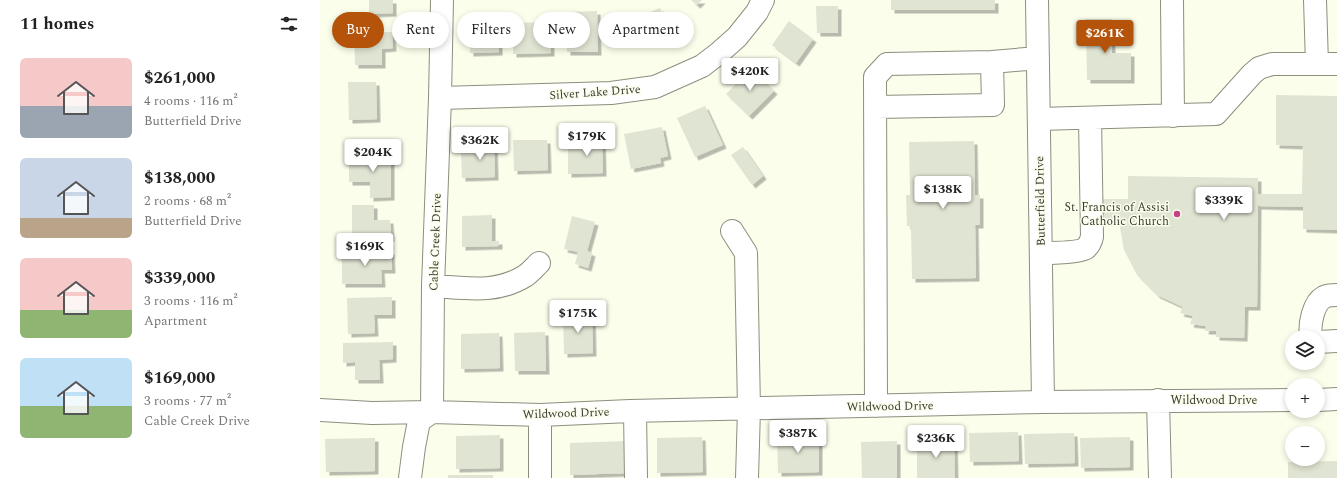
<!DOCTYPE html>
<meta charset="utf-8">
<style>
:root{--surface:#fff;--page:#f6f6f6;--text:#222;--muted:#767676;--accent:#b45309}
body{margin:0;font-family:Spectral,serif;background:var(--page);color:var(--text);height:100vh;display:flex;flex-direction:column;font-size:15px;white-space:nowrap}
*{box-sizing:border-box;margin:0}
p{font-size:13px;color:var(--muted)}
.icon{flex:none;width:22px;height:22px;fill:none;stroke:currentColor;stroke-width:2;stroke-linecap:round;stroke-linejoin:round}
.map{position:relative;flex:1;overflow:hidden}
.sheet{display:flex;flex-direction:column;background:var(--surface);width:320px}
.sheet>*{flex:none}
.guide{position:absolute;left:12px;top:12px;width:380px;height:36px;display:flex;gap:8px}
.tools{position:absolute;left:965px;top:330px;display:grid;gap:8px}
.tools a{display:grid;place-items:center;width:40px;height:40px;border-radius:50%;background:var(--surface);box-shadow:0 2px 6px #0003;font-size:20px}
.price{position:absolute;translate:-50% -34px;padding:0 9px;border-radius:4px;background:#fff;color:#222;font-size:13px;line-height:26px;filter:drop-shadow(0 1px 2px #0008)}
.price::after{content:'';position:absolute;left:50%;top:24px;width:12px;height:9px;margin-left:-6px;background:inherit;clip-path:polygon(0 0,100% 0,50% 100%)}
.price.on{background:var(--accent);color:#fff}
ul{padding:0;list-style:none}
li{display:flex;align-items:center;gap:12px;height:100px;padding:0 20px}
li span{display:grid;place-items:center;flex:none;width:112px;height:80px;border-radius:6px;color:#555}
li>.icon{margin-inline-start:auto}
span .icon{width:48px;height:48px;fill:#fffc;stroke-width:1}
li b{font-size:17px}
h2{display:flex;justify-content:space-between;align-items:center;height:48px;padding:0 20px;font-size:17px}
.pill{padding:0 14px;border-radius:18px;background:var(--surface);box-shadow:0 2px 6px #0003;font-size:14px;line-height:36px}
.pill.on{background:var(--accent);color:#fff}
main{display:flex;flex:1;min-height:0}
.map>svg:first-child{display:block}
</style>
<main>
<section class="sheet">
<h2>11 homes<svg class="icon" aria-label="filters" viewBox="0 0 24 24"><path d="M4 7h16M4 17h16"/><circle cx="9" cy="7" r="2"/><circle cx="15" cy="17" r="2"/></svg></h2>
<ul>
<li><span style="background:linear-gradient(#f6c9c9 60%,#9aa5b1 0)"><svg class="icon" aria-label="home" viewBox="0 0 24 24"><path d="M3 11l9-7 9 7M6 9v11h12V9"/></svg></span><div><b>$261,000</b><p>4 rooms · 116 m²</p><p>Butterfield Drive</p></div></li>
<li><span style="background:linear-gradient(#c9d6e8 75%,#b9a48a 0)"><svg class="icon" aria-label="home" viewBox="0 0 24 24"><path d="M3 11l9-7 9 7M6 9v11h12V9"/></svg></span><div><b>$138,000</b><p>2 rooms · 68 m²</p><p>Butterfield Drive</p></div></li>
<li><span style="background:linear-gradient(#f6c9c9 65%,#8fb573 0)"><svg class="icon" aria-label="home" viewBox="0 0 24 24"><path d="M3 11l9-7 9 7M6 9v11h12V9"/></svg></span><div><b>$339,000</b><p>3 rooms · 116 m²</p><p>Apartment</p></div></li>
<li><span style="background:linear-gradient(#bfe0f5 60%,#8fb573 0)"><svg class="icon" aria-label="home" viewBox="0 0 24 24"><path d="M3 11l9-7 9 7M6 9v11h12V9"/></svg></span><div><b>$169,000</b><p>3 rooms · 77 m²</p><p>Cable Creek Drive</p></div></li>
</ul>
</section>
<div class="map">
<svg width="1017" height="478" viewBox="0 0 1017 478">
<defs>
<filter id="shadow"><feDropShadow dx="3.5" dy="3.5" stdDeviation="0" flood-color="#0004"/></filter>
</defs>
<rect width="100%" height="100%" fill="#fafeeb"/>
<path fill="#e0e4d2" filter="url(#shadow)" d="M49 0H73V13L49 14Z
M371 0H382L377 5Z
M571 0H675V10H571Z
M496 6H518V33H497Z
M340 8 349 30 321 41 313 19Z
M277 11 278 52H247L246 12Z
M766 19H792V53H811V80H767Z
M469 21 493 39 476 63 452 45Z
M230 22 231 53 193 54V23Z
M149 27H179V52L150 53Z
M34 32H72L73 48 62 49V65H35Z
M431 68 454 91 429 116 406 94Z
M28 82H56L57 119 29 120Z
M956 95 1017 96V230L983 229V207L938 206 937 307H925L924 338 896 337V331H885L886 326 870 324 873 316 860 313 863 307 837 295 817 275 804 250 799 222H775V199H808V176L938 178V194H982L983 146 956 145Z
M385 106 403 145 375 157 357 118Z
M342 127 348 156 340 158 341 163 311 169 304 134Z
M265 135H282L283 173 248 174V146L265 145Z
M159 139H174L175 177 142 178 141 153 159 152Z
M193 140H227L228 170 194 171Z
M654 141 655 195H660V225H655L656 278 592 279 591 226H587L586 195H590L589 142Z
M423 147 443 176 432 185 411 155Z
M48 151H71V197L50 198V182H29V159H48Z
M32 205H54V220H70L71 238H32Z
M172 215V241H179V246L142 247V216Z
M252 216 275 222 267 251 272 253 268 268 255 264 258 252 244 249Z
M71 251 72 270H61L62 284H22V252Z
M72 297V315H54L55 333 28 334 27 298Z
M272 313 273 353 244 354 243 314Z
M225 332 226 371H195L194 333Z
M179 333 180 368 141 369V334Z
M73 342V359L59 360 60 380H35V362L23 363V343Z
M698 432 699 461 650 462 649 433Z
M754 433 755 463 705 464 704 434Z
M180 435V468L136 469V436Z
M499 435V472L458 473 457 436Z
M382 437 383 472 337 473V438Z
M810 437V467L761 468 760 438Z
M55 438V471L6 472 5 439Z
M634 440 635 478H597V441Z
M306 441 307 473 250 475V443Z
M577 441V478H542L541 442Z
M1017 461V478H968V462Z
M128 475H173V478H128Z"/>
<g fill="none" stroke-linecap="round" stroke-linejoin="round">
<g stroke="#8b8f7e" stroke-width="24">
<path id="minor" d="M717 0 723 402
M852 0 853 116
M995 0 997 64
M120 98 291 93 335 87 382 66 399 53 417 37 437 12 443 0
M555 107 673 105 672 62
M719 119 896 114 932 74 939 68 952 64H1017
M412 231 426 253 429 409 427 478
M721 253C731 253 759 253 766 248 769 245 771 241 772 237L770 118
M113 286C146 288 176 294 205 276 211 272 215 267 219 263
M991 337C989 325 993 303 1004 297 1008 295 1013 295 1017 295
M998 342 1017 341
M838 400 840 478
M998 400 1017 399
M556 406 555 77 567 64 672 62 718 58
M0 410 52 413 112 412 220 415 310 411 723 402 972 400
M315 411 316 478
M220 415V478
M90 478 94 447 99 421 112 412 113 286 120 98 122 0"/>
</g>
<use href="#minor" stroke="#fff" stroke-width="22"/>
</g>
<circle fill="#c54185" stroke="#fafeeb" stroke-width="1.5" cx="857" cy="214" r="4"/>
<g text-anchor="middle" stroke-width="3" stroke-linejoin="round" paint-order="stroke">
<g font-size="12" fill="#3a3b34" stroke="#fafeeb">
<text transform="translate(275 92) rotate(-4)" y="4">Silver Lake Drive</text>
<text transform="translate(720 201) rotate(-91)" y="4">Butterfield Drive</text>
<text transform="translate(115 242) rotate(-88)" y="4">Cable Creek Drive</text>
<text x="894" y="404">Wildwood Drive</text>
<text transform="translate(570 406) rotate(-1)" y="4">Wildwood Drive</text>
<text transform="translate(246 413) rotate(-2)" y="4">Wildwood Drive</text>
</g>
<g font-size="12" fill="#3a3b34" stroke="#fafeeb" text-anchor="end">
<text x="849" y="211">St. Francis of Assisi<tspan x="849" dy="14">Catholic Church</tspan></text>
</g>
</g>
</svg>
<div class="tools">
<a><svg class="icon" aria-label="layers" viewBox="0 0 24 24"><path d="M12 4l9 5-9 5-9-5zM3 14l9 5 9-5"/></svg></a>
<a>+</a>
<a>−</a>
</div>
<b class="price on" style="left:785px;top:54px">$261K</b>
<b class="price" style="left:430px;top:92px">$420K</b>
<b class="price" style="left:267px;top:157px">$179K</b>
<b class="price" style="left:160px;top:161px">$362K</b>
<b class="price" style="left:53px;top:173px">$204K</b>
<b class="price" style="left:623px;top:210px">$138K</b>
<b class="price" style="left:904px;top:221px">$339K</b>
<b class="price" style="left:45px;top:267px">$169K</b>
<b class="price" style="left:258px;top:334px">$175K</b>
<b class="price" style="left:478px;top:454px">$387K</b>
<b class="price" style="left:616px;top:459px">$236K</b>
<div class="guide">
<a class="pill on">Buy</a>
<a class="pill">Rent</a>
<a class="pill">Filters</a>
<a class="pill">New</a>
<a class="pill">Apartment</a>
</div>
</div>
</main>
